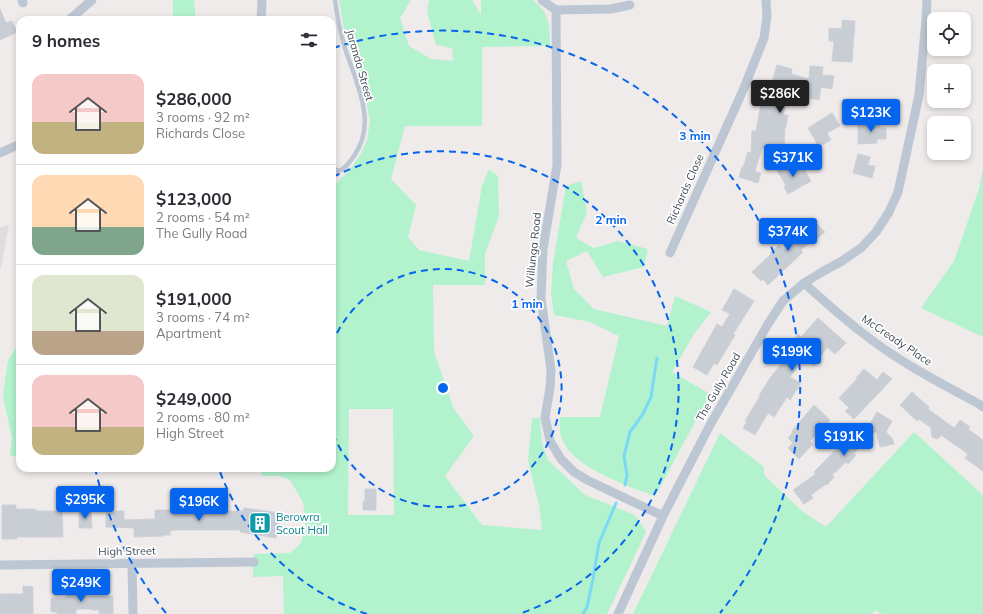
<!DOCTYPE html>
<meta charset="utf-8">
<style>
:root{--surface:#fff;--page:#f7f7f7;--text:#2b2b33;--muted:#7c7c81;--line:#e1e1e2;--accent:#0565ee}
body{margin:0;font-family:Mulish,sans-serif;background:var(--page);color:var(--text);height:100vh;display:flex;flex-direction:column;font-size:15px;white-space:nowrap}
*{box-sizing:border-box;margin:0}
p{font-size:13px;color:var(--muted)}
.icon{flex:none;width:22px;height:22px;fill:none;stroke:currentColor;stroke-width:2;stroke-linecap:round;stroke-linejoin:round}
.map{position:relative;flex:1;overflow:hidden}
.details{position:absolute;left:16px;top:16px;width:320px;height:456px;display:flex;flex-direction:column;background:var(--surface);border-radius:12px;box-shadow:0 2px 6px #0003}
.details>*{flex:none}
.tools{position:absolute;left:927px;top:12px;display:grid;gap:8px}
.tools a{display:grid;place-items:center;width:44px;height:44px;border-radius:8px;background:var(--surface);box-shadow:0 2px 6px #0003;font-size:20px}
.price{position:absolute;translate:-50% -34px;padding:0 9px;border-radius:4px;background:var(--accent);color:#fff;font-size:13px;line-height:26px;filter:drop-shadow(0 1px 2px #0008)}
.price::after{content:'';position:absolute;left:50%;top:24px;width:12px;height:9px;margin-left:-6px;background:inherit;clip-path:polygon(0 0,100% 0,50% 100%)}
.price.active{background:#222;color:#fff}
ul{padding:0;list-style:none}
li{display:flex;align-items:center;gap:12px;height:100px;padding:0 16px}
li+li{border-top:1px solid var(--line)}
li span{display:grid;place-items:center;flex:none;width:112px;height:80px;border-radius:12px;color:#555}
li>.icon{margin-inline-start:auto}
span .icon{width:48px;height:48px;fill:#fffc;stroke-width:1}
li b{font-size:17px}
h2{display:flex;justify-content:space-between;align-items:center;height:48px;padding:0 16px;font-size:17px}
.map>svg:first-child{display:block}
</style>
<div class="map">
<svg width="983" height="614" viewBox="0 0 983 614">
<rect width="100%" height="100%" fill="#efebeb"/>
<path fill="#e0dcdd" d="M9 224 0 272V228Z"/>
<path fill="#b2f3cd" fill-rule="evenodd" d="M173 0H194L196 20H169L173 15Z
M339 0H411L400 18 409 46 431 59 453 61 452 48 436 45 427 11 429 0H472L481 15V0H533C550 14 550 26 550 46L482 47V126H405L391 179 416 205 408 237 419 250 469 261 482 186 489 169 498 176 499 216 485 254V285H433L434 352 454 409 474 436 445 476 482 525 542 530 539 505 528 461 532 418H540L542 443 548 460 585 495 635 515 646 532 607 614H284L283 576 253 577 254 554 290 553 301 543 306 526 303 502 290 480 279 476H263L258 468H332V184L337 183 352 167 362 152 367 140 370 120 363 87 349 49 343 24ZM349 409H393L394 515H348Z
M983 168V337L921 308 954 261 979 189Z
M581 181 587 212 576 238 594 248 618 241 648 249 644 267 603 277 587 251 566 261 574 289 594 309 667 326 675 296 711 312 694 334 672 372 710 394 657 493 652 495C625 485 569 466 561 436 559 430 560 423 560 417H600L619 336 590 322 554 315 551 294 553 263 566 186Z
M20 342V456H10L12 438 3 396 8 360Z
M914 432 983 495V614H881L876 610 872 614H633L720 433 764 467V475L802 511 826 527Z"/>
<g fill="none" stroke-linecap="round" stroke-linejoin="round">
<path stroke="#7ad9f5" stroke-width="3" d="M625 485 627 475 624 456 630 432 643 414 651 397 657 358
M583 614 587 607 593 579 599 543 616 503"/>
</g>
<path fill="#c9cdd4" stroke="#ced1d8" d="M0 9 6 23 12 21 17 32 0 40Z
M842 20 855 21 852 62 832 61 834 41H829V28L842 29Z
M777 65 792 69 791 74 809 79 810 66 823 67 822 75 834 76 832 89 821 87 819 100 806 98 807 89 790 85 783 115H788L786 127H785L784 148H778V149L762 148 755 171 761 173 758 183 739 177 742 167 743 168 748 152 751 153 752 131H756L762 99 767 100Z
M832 113 840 126 827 133 831 140 819 147 808 128Z
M880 123V128H886V139H877V143L858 144V124Z
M858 154 870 157 868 165 875 166 872 178 853 173Z
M789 163 795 173 803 168 811 181 788 194 784 187 786 185 777 171Z
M811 218 825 232 816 239 815 238 801 250 803 252 768 285 763 279 761 281 752 272 771 254 770 253 779 245 784 250 795 240 792 236 799 230 797 228 804 222 805 223Z
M734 289 754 301 733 334 735 335 717 365 714 363 707 375 693 367 717 324 722 327 730 314 722 310Z
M818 318 846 343 835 354 827 347 814 366 804 359 790 377 801 383 790 400 787 397 774 417 768 413 755 435 743 428 747 422 745 421 760 396H759L770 378 784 361 781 358 798 334 801 337Z
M864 369 877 380 883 372 892 379 854 419 845 411 849 408 839 398 857 379 856 378Z
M912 392 929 407 928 409 954 428 960 420 970 427 968 429 983 440V471L965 458 968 454 941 435 938 439 932 437 931 428 919 419 917 421 900 405Z
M814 405 830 420 810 441 813 444 799 459 788 448 793 443 788 438 792 434V431Z
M877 412 892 421 886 432 892 438 894 444 880 447 876 431 854 453 856 455 848 464 846 462 832 475 834 477 827 485 826 484 811 495 813 498 804 504 793 490 816 474 814 472 854 431 861 439Z
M365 489H376V510H363V501H365Z
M198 497H207V511H243L244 508 280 513 276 538 240 532V530H174L170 531V535H163V536L134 537V528L106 527V511H124V520L155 519V510H181V514L198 515Z
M2 505H16V509H36V511H62L63 537H17V539H2Z
M79 511H91L92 528H79Z
M23 586 33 587V614H0V594H23Z
M66 586H77V596H113V614H99V610H92V609H76V614H57V612H51V598H66Z"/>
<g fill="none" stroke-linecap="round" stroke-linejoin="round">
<path stroke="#bcc7d3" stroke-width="4.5" d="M335 0C337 16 340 32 345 48 348 59 353 69 356 80 365 106 371 131 354 156 349 163 345 169 336 172"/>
<path stroke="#bcc7d3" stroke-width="9" d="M22 0 23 3
M542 0 556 10 557 165 543 249 541 298 551 370 550 388 545 417 550 441 561 459 574 472 587 480 663 516
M556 10 611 9 630 5
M69 20 92 0
M261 20 262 0
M0 153 20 144
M332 172H336
M670 253 744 88 764 38 767 16 766 0
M804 283C825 302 846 321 869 338 903 364 942 384 979 404L983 407
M132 563 133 614
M0 565 254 562
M618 614 663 516 710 425 768 324 783 301 804 283 822 272 842 261 861 248 876 232 889 212 898 192 919 95 926 20 927 0"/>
</g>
<g fill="none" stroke="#0565ee" stroke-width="2" stroke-dasharray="7 5">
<path d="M332 344A119 119 0 1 1 332 432"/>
<path d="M367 614A238 238 0 0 1 219 469M333 177A238 238 0 1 1 519 614"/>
<path d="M166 613A357 357 0 0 1 95 468M333 48A357 357 0 0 1 720 613"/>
</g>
<defs>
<g id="building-square" transform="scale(1.15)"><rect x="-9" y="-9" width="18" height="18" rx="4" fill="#0f9aa8" stroke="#fff"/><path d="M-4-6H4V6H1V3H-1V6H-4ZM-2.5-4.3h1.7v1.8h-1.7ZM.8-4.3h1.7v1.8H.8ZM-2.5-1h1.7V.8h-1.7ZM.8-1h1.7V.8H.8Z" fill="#fff"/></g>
</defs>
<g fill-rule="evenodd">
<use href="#building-square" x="260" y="523"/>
</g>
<g text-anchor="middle" stroke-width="3.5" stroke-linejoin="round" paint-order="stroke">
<g font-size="11" fill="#424e5a" stroke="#fff">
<text transform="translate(360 65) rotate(74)" y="4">Jaranda Street</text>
<text transform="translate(685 189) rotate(-66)" y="4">Richards Close</text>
<text transform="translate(533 250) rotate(-84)" y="4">Willunga Road</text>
<text transform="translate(897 340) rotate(34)" y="4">McCready Place</text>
<text transform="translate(718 387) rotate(-60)" y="4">The Gully Road</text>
<text transform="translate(127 551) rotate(-1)" y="4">High Street</text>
</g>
<g font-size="11" fill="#0d838f" stroke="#fff" text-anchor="start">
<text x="276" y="521">Berowra<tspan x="276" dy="13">Scout Hall</tspan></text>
</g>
</g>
<circle cx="443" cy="388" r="6" fill="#0565ee" stroke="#fff" stroke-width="2"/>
<g font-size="12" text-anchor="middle" font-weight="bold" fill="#0565ee" stroke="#fff" stroke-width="3.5" stroke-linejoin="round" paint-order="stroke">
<text x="695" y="140">3 min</text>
<text x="611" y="224">2 min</text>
<text x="527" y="308">1 min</text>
</g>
</svg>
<div class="tools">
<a><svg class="icon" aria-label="locate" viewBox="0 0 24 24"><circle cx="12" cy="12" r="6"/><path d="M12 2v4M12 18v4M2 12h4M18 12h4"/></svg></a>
<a>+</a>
<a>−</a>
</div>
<b class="price active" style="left:780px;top:114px">$286K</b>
<b class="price" style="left:871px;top:133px">$123K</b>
<b class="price" style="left:793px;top:178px">$371K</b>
<b class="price" style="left:788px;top:252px">$374K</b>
<b class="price" style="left:792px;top:372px">$199K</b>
<b class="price" style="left:844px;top:457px">$191K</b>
<b class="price" style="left:85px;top:520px">$295K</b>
<b class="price" style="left:199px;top:522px">$196K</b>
<b class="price" style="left:81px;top:603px">$249K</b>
<section class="details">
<h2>9 homes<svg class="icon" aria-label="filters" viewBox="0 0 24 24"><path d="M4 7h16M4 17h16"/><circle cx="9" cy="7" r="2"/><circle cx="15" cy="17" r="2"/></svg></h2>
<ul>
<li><span style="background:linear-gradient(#f6c9c9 60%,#c2b280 0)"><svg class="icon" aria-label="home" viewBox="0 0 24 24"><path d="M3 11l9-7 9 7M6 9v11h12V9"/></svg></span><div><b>$286,000</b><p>3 rooms · 92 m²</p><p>Richards Close</p></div></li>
<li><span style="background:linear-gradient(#ffd9b3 65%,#7fa58c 0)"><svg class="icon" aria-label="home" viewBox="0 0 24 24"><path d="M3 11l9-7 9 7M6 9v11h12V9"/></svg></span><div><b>$123,000</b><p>2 rooms · 54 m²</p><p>The Gully Road</p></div></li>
<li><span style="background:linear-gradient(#dfe7d0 70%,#b9a48a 0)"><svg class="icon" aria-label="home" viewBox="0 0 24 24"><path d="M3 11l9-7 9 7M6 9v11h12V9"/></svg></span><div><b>$191,000</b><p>3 rooms · 74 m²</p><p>Apartment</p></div></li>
<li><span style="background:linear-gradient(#f6c9c9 65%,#c2b280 0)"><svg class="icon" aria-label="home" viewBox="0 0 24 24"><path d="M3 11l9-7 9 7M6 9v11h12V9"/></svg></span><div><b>$249,000</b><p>2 rooms · 80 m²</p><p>High Street</p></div></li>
</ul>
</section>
</div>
